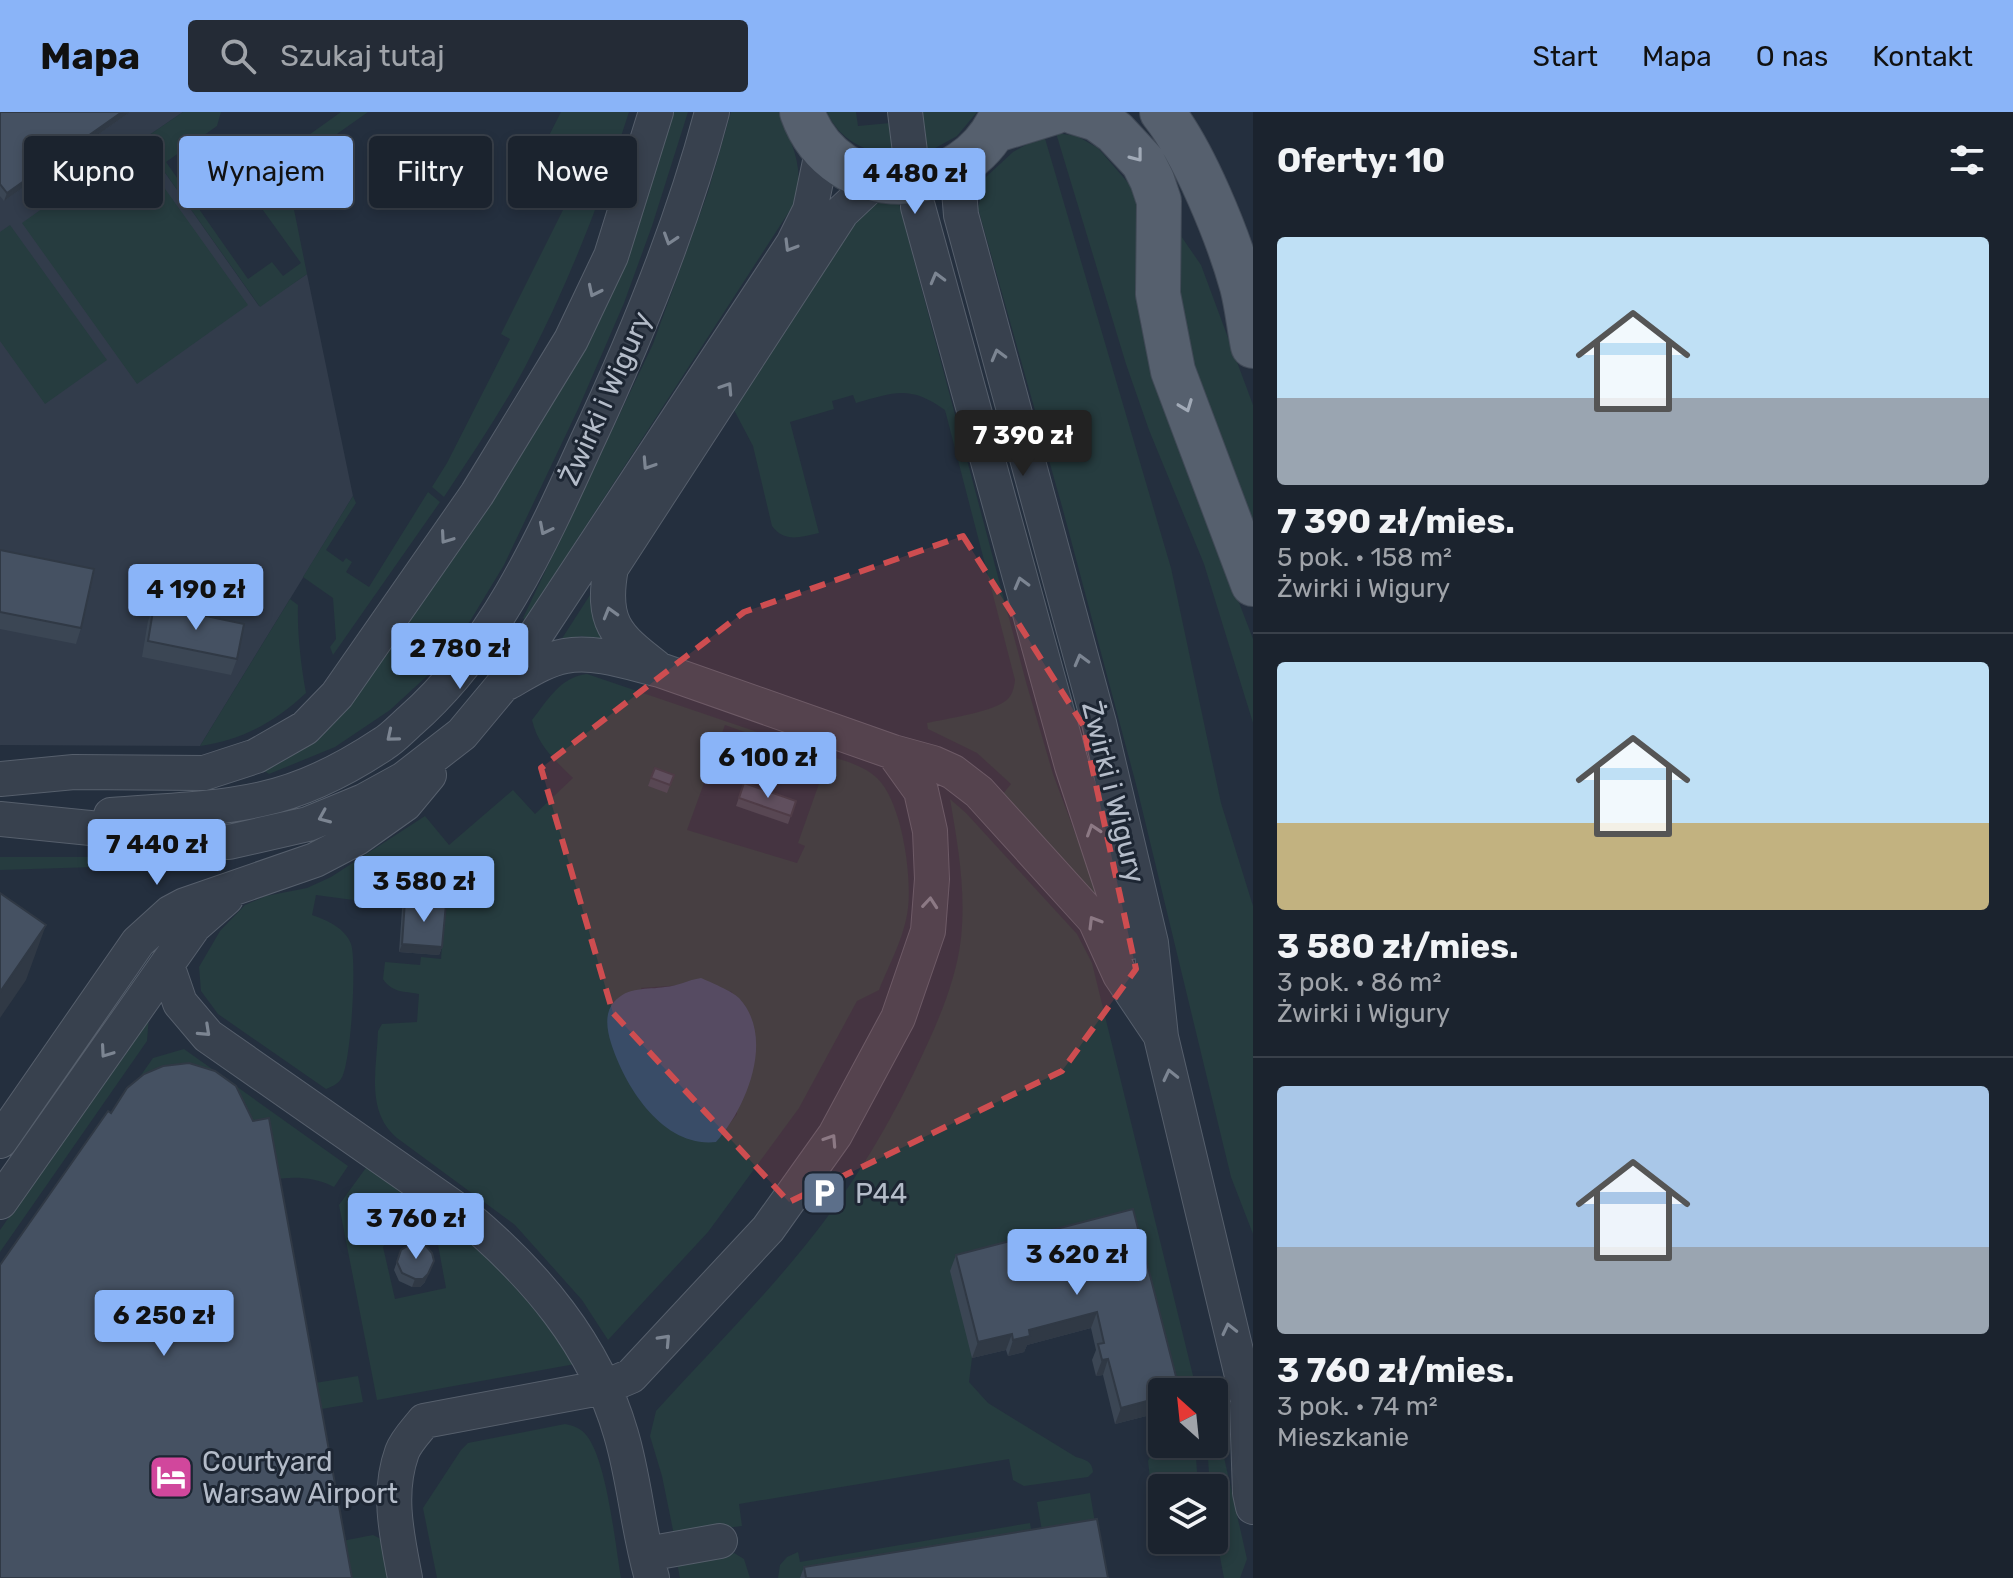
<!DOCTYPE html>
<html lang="pl">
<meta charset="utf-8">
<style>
:root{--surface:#1b232e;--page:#242b36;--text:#f1f3f6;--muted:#a0a4aa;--line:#39404a;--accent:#8ab4f8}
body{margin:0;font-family:Rubik,sans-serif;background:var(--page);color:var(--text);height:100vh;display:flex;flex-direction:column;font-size:30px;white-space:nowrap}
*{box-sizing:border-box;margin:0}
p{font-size:26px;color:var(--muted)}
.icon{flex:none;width:44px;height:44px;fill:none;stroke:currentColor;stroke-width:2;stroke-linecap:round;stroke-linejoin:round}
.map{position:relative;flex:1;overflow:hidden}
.side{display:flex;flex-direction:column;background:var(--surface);width:760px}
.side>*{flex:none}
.top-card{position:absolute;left:24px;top:24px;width:760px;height:72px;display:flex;gap:16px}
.needle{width:52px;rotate:333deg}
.tools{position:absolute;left:1148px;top:1266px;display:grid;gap:16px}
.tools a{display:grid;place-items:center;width:80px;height:80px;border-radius:8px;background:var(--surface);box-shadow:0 4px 12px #0003,0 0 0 2px var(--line);font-size:40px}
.price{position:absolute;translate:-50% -68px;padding:0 18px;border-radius:8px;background:var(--accent);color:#111;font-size:26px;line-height:52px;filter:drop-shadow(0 2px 4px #0008)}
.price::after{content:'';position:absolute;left:50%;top:48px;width:24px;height:18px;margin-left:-12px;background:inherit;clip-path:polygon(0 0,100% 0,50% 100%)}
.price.selected{background:#222;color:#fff}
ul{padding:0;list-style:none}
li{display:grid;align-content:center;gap:16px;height:424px;padding:0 24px}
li+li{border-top:2px solid var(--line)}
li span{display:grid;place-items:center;height:248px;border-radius:8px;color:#555}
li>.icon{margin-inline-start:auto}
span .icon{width:144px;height:144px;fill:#fffc;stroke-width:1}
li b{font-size:34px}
h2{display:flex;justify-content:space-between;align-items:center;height:96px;padding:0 24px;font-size:34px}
.tag{padding:0 28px;border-radius:8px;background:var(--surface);box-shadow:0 4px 12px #0003,0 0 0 2px var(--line);font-size:28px;line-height:72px}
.tag.selected{background:var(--accent);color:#111}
header{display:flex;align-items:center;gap:48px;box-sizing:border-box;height:112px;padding:0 40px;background:var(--accent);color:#111}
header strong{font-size:38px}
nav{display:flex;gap:44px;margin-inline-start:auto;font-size:28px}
.search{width:560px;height:72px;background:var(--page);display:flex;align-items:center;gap:20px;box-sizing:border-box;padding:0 28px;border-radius:8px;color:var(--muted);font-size:30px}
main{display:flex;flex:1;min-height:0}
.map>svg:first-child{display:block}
</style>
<header>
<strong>Mapa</strong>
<div class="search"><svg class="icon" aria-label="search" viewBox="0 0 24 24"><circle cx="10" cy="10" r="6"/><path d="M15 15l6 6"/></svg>Szukaj tutaj</div>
<nav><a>Start</a><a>Mapa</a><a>O nas</a><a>Kontakt</a></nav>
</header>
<main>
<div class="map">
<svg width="1253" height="1466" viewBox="0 0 1253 1466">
<rect width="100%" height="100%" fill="#242f3e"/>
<path fill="#323c4b" d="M0 0H183L142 28 259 194 307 162 353 384 200 634 0 633Z"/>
<path fill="#263c3f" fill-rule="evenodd" d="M183 0H221L217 14 166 50 248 167 272 150 283 164 301 151 260 94 284 78 270 54 271 50 341 0H368L286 58 307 162 260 195 142 28Z
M561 0H629C601 88 568 173 525 255 501 300 472 342 444 385L432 375 447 351 510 227 501 222 567 90 556 84 560 74 531 59Z
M669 0H688L652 114 624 191 579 295 504 453 464 519 427 564 390 598 335 635 269 662 263 658 280 651 320 625 513 354Z
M731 0H779C792 33 806 57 794 92L525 508 523 506 653 232 708 80Z
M827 0H856L858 14 890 11 894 44C866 40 839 28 827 0Z
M922 0H977L957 24 928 40Z
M1056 21 1077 24 1098 36 1130 73 1138 96 1140 211 1161 287 1253 527V611L1204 452 1149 318 1126 252Z
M1044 23 1171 456 1221 691 1253 794V1122L1231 1065 1137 676 1063 398 978 96 986 65 1013 40Z
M133 32 248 193 137 272 22 111Z
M898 88 1026 570 1053 662 1100 788 1002 683 1011 672 977 641 928 617 927 611C946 607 990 600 1004 590 1012 585 1014 577 1015 568L945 298C910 273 895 280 856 291L853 283 832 289 834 297 790 310 819 421C800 425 785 431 772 414L753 334 734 298 865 93Z
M10 113 107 248 45 292 0 229V120Z
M1181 124 1201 153 1253 293V419C1218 326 1166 227 1181 124Z
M428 380 440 390 333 543 330 535 336 527 333 486 303 465 353 384 356 391 326 438 343 450 346 446 352 450 346 460 369 475Z
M590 483 595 506 605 527 581 524 561 528Z
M290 487 298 493C297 520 301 553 306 581 275 610 242 628 200 634Z
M587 562 778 627 775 631 725 613 687 718 797 751 805 734 798 731 827 649 806 642 808 638C830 645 860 650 877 666 902 690 912 763 908 796 905 824 889 853 879 878L857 889 799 996 708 1120 608 1228 582 1188 515 1113 397 1026C365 999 377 956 378 919L382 912 417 910 419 882C404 879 392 881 383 867L385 850 420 853 421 845 441 847 445 792 361 789 316 783 312 803C327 808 345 816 351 832 357 848 351 954 341 967 338 972 331 975 326 977L218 902 201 879 199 855 220 819 245 793 266 784 307 776 331 765 425 704 449 733 513 678 535 702 573 666C555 648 538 634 532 608 548 588 560 565 587 562ZM711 871 720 877 732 880 737 1002 716 1030 641 876Z
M950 687 966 701 1077 822 1092 851 1197 1280H1170L1127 1114 972 1246 969 1270 988 1291 1076 1345C1086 1348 1092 1349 1093 1360L1088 1365 1024 1374 1013 1368 1009 1347 739 1392 742 1414 674 1423 662 1364 650 1324 656 1299C702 1248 751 1199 795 1146 844 1088 886 1020 918 952 937 912 956 870 961 826 966 778 958 734 950 687Z
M0 745H95V755L0 758Z
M149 904 147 929 0 1140V1118Z
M184 937 348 1054 334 1075C306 1061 280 1066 251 1071L0 1164 153 946Z
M368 1053 414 1084 415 1092 383 1135 395 1187 446 1176 434 1111 437 1109 482 1134 514 1166 575 1252 377 1288 339 1093Z
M358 1264 363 1290 292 1302 315 1271Z
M565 1312C574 1314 581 1316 587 1324 607 1350 615 1431 621 1466H437L423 1396 461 1338 468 1331Z
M1218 1319 1247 1447 1240 1466H1224L1214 1413V1376H1210L1208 1347Z
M1162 1330 1200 1332 1196 1345 1198 1376H1162V1401L1154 1402 1148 1349 1157 1332Z
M1090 1381 1095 1411 1042 1419 1037 1390Z
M1030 1411 1034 1434 829 1466H778L780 1453 787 1445 798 1440 800 1450Z
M373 1423 381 1427 390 1466H322L316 1434Z
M734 1441 744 1447 750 1466H680L677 1451Z"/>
<path fill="#394c67" d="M701 866C710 870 732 879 739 886 776 926 746 996 716 1030 663 1036 625 975 611 931 607 918 604 901 614 890 628 874 647 878 665 875 678 874 688 868 701 866Z"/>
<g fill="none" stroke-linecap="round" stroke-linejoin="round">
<g stroke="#565f6c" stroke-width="36">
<path id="minor" d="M905 0 910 40
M957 55 961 103 1099 611 1151 831 1161 925 1253 1310
M918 95 1072 654 1130 830
M656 555C615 524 601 509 611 456L842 100 876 68
M507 571C525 561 544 548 565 544 595 538 631 551 660 558L893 640 933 651 953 660 979 680 1095 808 1120 863 1159 921
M0 667 74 660 204 661 256 644 305 616 337 583 477 382 571 228 611 144 656 0
M111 703C161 699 213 698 262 687 304 678 347 656 383 632 393 626 402 616 410 609 493 536 540 433 585 334 635 228 682 114 712 0
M0 707 229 730 308 712 364 689 404 667 462 622 502 574 793 132 810 98 823 35
M167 853 180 891 208 924 463 1102C534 1161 595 1232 621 1322 635 1369 638 1419 652 1466
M0 1029 138 830 170 801 185 793 315 748 357 726 405 692 429 663
M0 1090 194 814 226 786
M1247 1293 1250 1381 1253 1395
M647 1442 720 1429
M405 1466C397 1424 387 1382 402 1340 406 1329 417 1318 424 1309L605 1275 631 1264 768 1117 835 1023 898 906 928 819 932 767 930 719 921 679 893 640"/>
</g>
<g stroke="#414a57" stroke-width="46">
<path id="major" d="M802 0C836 96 967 90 1003 0
M1074 0 1097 7 1115 20 1143 50 1152 68 1159 89 1158 182 1173 259 1253 472
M1162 0C1194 40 1228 124 1242 174 1247 193 1249 214 1253 234
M996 18 1055 0"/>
</g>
<use href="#minor" stroke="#38414e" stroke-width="34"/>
<use href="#major" stroke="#56606e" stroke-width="44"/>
</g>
<path fill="#3b4654" d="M0 0H130L4 89 0 84Z
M0 438 81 516 76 532 0 517Z
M154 493 237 547 231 563 142 545 148 509Z
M674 663 667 681 648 674 651 666Z
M744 671 796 689 788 712 736 694Z
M405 789 442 835 439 843 399 840 402 797Z
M1133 1097 1162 1280V1300L1115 1312 1103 1263 1096 1264 1092 1248 1096 1238 1091 1216 1027 1233 1024 1240 1008 1244 1006 1238 972 1246 950 1159 956 1143Z
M401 1138 425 1170 420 1175H412L399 1169 394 1158Z
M804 1455 1108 1466H800Z"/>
<path fill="#303945" d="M122 0H130L4 89 7 81Z
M46 813 26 868 0 906V880Z
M402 832 442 835 439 843 399 840Z
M431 1158 425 1170 420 1175H412L415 1167Z
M1097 1200 1091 1216 1027 1233 1024 1240 1008 1244 1013 1228 1029 1218Z
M1012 1222 1006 1238 972 1246 978 1230Z
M1108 1247 1103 1263 1096 1264 1102 1248Z
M1162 1285V1300L1115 1312 1121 1296Z"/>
<path fill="#455162" stroke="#303945" stroke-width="2" d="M0 0H122L7 81 0 72Z
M0 438 94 457 81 516 0 500Z
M154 493 244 512 237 547 148 529Z
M655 656 674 663 670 673 651 666Z
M744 671 796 689 791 704 739 686Z
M0 781 46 813 0 880Z
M405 789 446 792 442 835 402 832Z
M189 951 215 959 236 974 253 1009 269 1006 352 1466H0V1153L108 999 111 1001 127 976 144 962 163 954Z
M1133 1097 1180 1280H1162V1285L1121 1296 1108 1247 1102 1248 1098 1232 1104 1231 1097 1200 1029 1218 1030 1224 1013 1228 1012 1222 978 1230 956 1143Z
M412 1131 426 1134 432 1141 434 1149 428 1162 423 1167H415L402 1161 397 1150 401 1138Z
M1097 1407 1108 1466H806L804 1455Z"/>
<defs><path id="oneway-chevron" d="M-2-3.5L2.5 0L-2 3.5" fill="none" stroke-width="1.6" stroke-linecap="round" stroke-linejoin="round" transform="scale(2)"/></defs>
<g stroke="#a1aab7">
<use href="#oneway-chevron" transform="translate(1137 44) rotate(52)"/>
<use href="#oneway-chevron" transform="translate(1186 294) rotate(69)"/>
</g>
<g stroke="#7c8592">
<use href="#oneway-chevron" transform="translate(670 127) rotate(108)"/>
<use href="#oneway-chevron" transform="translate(790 134) rotate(121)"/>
<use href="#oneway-chevron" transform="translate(937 166) rotate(-105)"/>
<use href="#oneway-chevron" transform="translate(594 179) rotate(116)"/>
<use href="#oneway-chevron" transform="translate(998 243) rotate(-105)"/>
<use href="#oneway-chevron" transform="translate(727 276) rotate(-57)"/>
<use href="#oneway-chevron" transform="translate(648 352) rotate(123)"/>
<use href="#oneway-chevron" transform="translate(545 417) rotate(117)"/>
<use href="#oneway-chevron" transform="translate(446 426) rotate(125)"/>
<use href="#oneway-chevron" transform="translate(1021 471) rotate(-105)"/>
<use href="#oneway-chevron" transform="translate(610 501) rotate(-106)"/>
<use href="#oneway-chevron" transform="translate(1081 548) rotate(-105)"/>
<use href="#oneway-chevron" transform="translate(392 624) rotate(140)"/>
<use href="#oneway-chevron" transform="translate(324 705) rotate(157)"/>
<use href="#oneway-chevron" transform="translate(1093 718) rotate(-108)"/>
<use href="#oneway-chevron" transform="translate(930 791) rotate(-85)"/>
<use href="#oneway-chevron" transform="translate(1094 810) rotate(-121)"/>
<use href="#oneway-chevron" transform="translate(205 919) rotate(43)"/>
<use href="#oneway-chevron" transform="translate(106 940) rotate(125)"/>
<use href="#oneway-chevron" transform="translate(1170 963) rotate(-103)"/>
<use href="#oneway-chevron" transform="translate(831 1028) rotate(-57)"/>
<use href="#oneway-chevron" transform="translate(1229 1217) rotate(-103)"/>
<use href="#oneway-chevron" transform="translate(665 1228) rotate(-47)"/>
</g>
<path fill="#ce4d50" fill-opacity="0.2" stroke="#ce4d50" stroke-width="6" stroke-dasharray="16 10" stroke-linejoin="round" d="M963 424 1083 613 1136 857 1062 959 789 1090 613 901 541 656 744 500Z"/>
<defs>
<g id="parking-square" transform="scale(2.3)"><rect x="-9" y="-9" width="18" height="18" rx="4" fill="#5c6f8a" stroke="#1d2633"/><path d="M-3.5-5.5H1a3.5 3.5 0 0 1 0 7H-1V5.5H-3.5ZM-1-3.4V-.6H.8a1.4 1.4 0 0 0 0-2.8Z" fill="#fff"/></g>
<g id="hotel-square" transform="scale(2.3)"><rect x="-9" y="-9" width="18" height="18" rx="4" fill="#d1479c" stroke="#1d2633"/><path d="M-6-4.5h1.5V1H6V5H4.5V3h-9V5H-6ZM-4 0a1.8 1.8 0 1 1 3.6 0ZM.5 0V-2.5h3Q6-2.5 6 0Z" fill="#fff"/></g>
</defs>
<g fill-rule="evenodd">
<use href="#parking-square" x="824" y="1081"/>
<use href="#hotel-square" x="171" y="1365"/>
</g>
<g text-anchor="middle" stroke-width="6" stroke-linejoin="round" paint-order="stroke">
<g font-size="28" fill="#b4bcc9" stroke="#1d2633">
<text transform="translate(605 286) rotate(-66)" y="10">Żwirki i Wigury</text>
<text transform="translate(1114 680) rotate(76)" y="10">Żwirki i Wigury</text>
</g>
<g font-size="28" fill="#b4bcc9" stroke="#1d2633" text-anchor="start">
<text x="855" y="1091">P44</text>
<text x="202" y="1359">Courtyard<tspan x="202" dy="32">Warsaw Airport</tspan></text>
</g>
</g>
</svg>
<div class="tools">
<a><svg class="needle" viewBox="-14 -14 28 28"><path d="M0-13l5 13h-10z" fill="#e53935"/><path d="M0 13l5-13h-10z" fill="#a0a4aa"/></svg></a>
<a><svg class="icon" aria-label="layers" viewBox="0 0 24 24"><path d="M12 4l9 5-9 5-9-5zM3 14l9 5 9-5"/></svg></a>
</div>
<b class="price" style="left:915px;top:104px">4 480 zł</b>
<b class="price selected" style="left:1023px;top:366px">7 390 zł</b>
<b class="price" style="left:196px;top:520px">4 190 zł</b>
<b class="price" style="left:460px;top:579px">2 780 zł</b>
<b class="price" style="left:768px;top:688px">6 100 zł</b>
<b class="price" style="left:157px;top:775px">7 440 zł</b>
<b class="price" style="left:424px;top:812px">3 580 zł</b>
<b class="price" style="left:416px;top:1149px">3 760 zł</b>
<b class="price" style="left:1077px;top:1185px">3 620 zł</b>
<b class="price" style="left:164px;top:1246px">6 250 zł</b>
<div class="top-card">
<a class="tag">Kupno</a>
<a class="tag selected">Wynajem</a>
<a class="tag">Filtry</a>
<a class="tag">Nowe</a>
</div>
</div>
<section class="side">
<h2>Oferty: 10<svg class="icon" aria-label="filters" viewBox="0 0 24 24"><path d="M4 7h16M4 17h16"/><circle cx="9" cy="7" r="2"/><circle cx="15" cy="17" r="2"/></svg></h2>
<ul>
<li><span style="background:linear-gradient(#bfe0f5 65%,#9aa5b1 0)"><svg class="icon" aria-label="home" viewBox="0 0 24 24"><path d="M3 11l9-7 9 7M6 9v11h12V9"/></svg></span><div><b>7 390 zł/mies.</b><p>5 pok. · 158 m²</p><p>Żwirki i Wigury</p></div></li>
<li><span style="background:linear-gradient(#bfe0f5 65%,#c2b280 0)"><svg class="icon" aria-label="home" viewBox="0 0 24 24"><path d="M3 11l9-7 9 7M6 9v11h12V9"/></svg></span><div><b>3 580 zł/mies.</b><p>3 pok. · 86 m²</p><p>Żwirki i Wigury</p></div></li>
<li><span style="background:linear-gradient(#a9c7e8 65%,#9aa5b1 0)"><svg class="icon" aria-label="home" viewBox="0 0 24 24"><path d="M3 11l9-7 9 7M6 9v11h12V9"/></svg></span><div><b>3 760 zł/mies.</b><p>3 pok. · 74 m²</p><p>Mieszkanie</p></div></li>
</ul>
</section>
</main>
